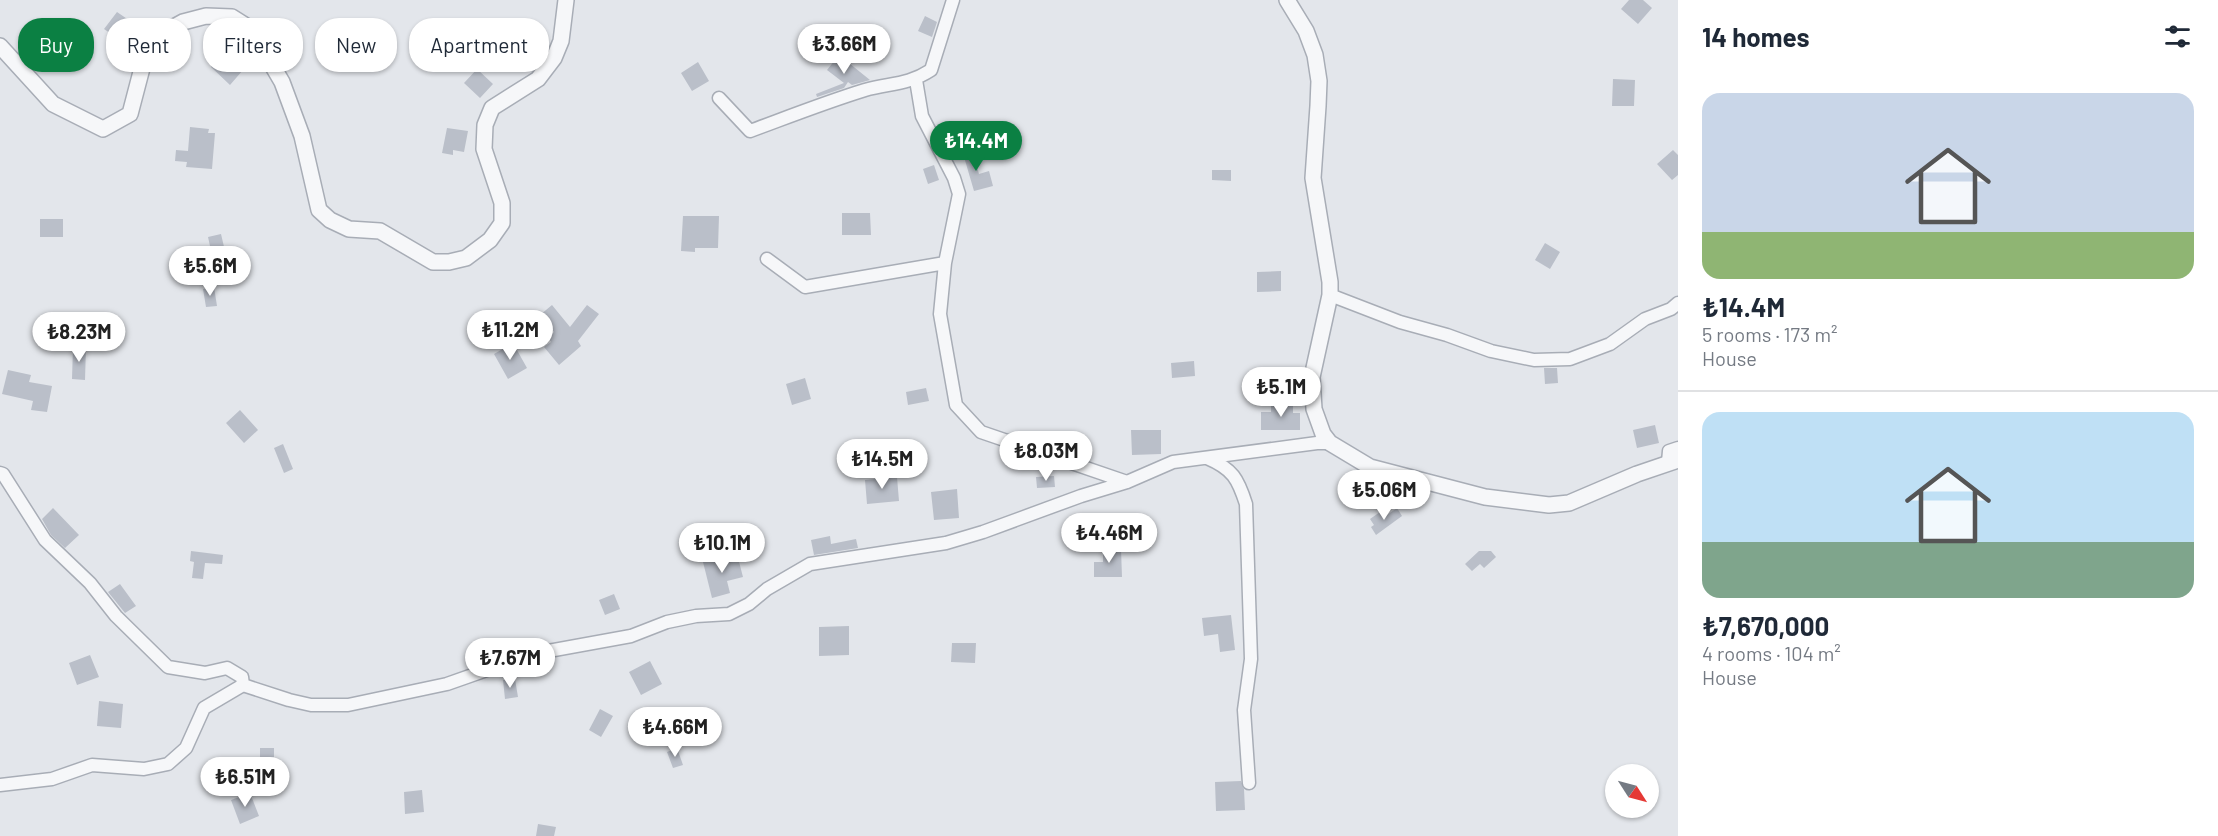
<!DOCTYPE html>
<meta charset="utf-8">
<style>
:root{--surface:#fff;--page:#f2f2f3;--text:#1f2937;--muted:#747a83;--line:#e0e1e3;--accent:#0b8043}
body{margin:0;font-family:Barlow,sans-serif;background:var(--page);color:var(--text);height:100vh;display:flex;flex-direction:column;font-size:22px;white-space:nowrap}
*{box-sizing:border-box;margin:0}
p{font-size:20px;color:var(--muted)}
.icon{flex:none;width:33px;height:33px;fill:none;stroke:currentColor;stroke-width:2;stroke-linecap:round;stroke-linejoin:round}
.map{position:relative;flex:1;overflow:hidden}
.panel{display:flex;flex-direction:column;background:var(--surface);width:540px}
.panel>*{flex:none}
.banner{position:absolute;left:18px;top:18px;width:570px;height:54px;display:flex;gap:12px}
.needle{width:39px;rotate:126deg}
.fabs{position:absolute;left:1605px;top:764px;display:grid;gap:12px}
.fabs a{display:grid;place-items:center;width:54px;height:54px;border-radius:50%;background:var(--surface);box-shadow:0 2px 4px #0004;font-size:30px}
.price{position:absolute;translate:-50% -51px;padding:0 14px;border-radius:21px;background:#fff;color:#222;font-size:20px;line-height:39px;filter:drop-shadow(0 2px 3px #0008)}
.price::after{content:'';position:absolute;left:50%;top:36px;width:18px;height:14px;margin-left:-9px;background:inherit;clip-path:polygon(0 0,100% 0,50% 100%)}
.price.on{background:var(--accent);color:#fff}
ul{padding:0;list-style:none}
li{display:grid;align-content:center;gap:12px;height:318px;padding:0 24px}
li+li{border-top:2px solid var(--line)}
li span{display:grid;place-items:center;height:186px;border-radius:18px;color:#555}
li>.icon{margin-inline-start:auto}
span .icon{width:108px;height:108px;fill:#fffc;stroke-width:1}
li b{font-size:26px}
h2{display:flex;justify-content:space-between;align-items:center;height:72px;padding:0 24px;font-size:26px}
.pill{padding:0 21px;border-radius:24px;background:var(--surface);box-shadow:0 2px 4px #0004;font-size:21px;line-height:54px}
.pill.on{background:var(--accent);color:#fff}
main{display:flex;flex:1;min-height:0}
.map>svg:first-child{display:block}
</style>
<main>
<div class="map">
<svg width="1678" height="836" viewBox="0 0 1678 836">
<rect width="100%" height="100%" fill="#e3e6eb"/>
<path fill="#babfc9" d="M1629 0H1643L1652 8 1638 24 1621 9Z
M117 12 136 25 123 42 104 29Z
M925 16 937 22 932 37 918 31Z
M224 52 243 70 230 85 211 67Z
M839 55 870 80 852 85 848 82 844 88 817 97 816 94 844 83 827 70Z
M698 62 709 81 692 91 681 73Z
M477 69 493 84 480 98 464 83Z
M1613 79 1635 80 1634 106H1612Z
M190 127 209 129 208 133H215L212 169 186 167 187 162 175 161 176 150 188 151Z
M447 128 468 131 464 152 453 150V155L442 153Z
M972 147 979 174 989 171 993 186 974 191 962 150Z
M1673 150 1678 155V175L1672 180 1657 164Z
M934 165 939 180 928 184 923 169Z
M1212 170H1231V181L1212 180Z
M842 213H870L871 235H842Z
M683 216H719L718 248H695V252L681 251Z
M40 219H63V237H40Z
M221 234 225 251 212 255 208 237Z
M1545 243 1560 252 1550 269 1535 260Z
M1281 271V291L1257 292V272Z
M214 287 217 306 206 307 203 289Z
M552 305 570 327 587 305 599 314 578 341 581 346 559 365 544 347 551 342 548 337 554 332 540 315Z
M513 343 527 368 508 379 494 354Z
M73 347H86L85 380 72 379Z
M1194 361 1195 376 1172 378 1171 363Z
M1544 368H1557L1558 383 1545 384Z
M8 370 31 375 29 382 52 386 47 412 31 410 33 401 2 394Z
M805 378 811 399 792 405 786 384Z
M926 388 929 401 908 405 906 392Z
M1271 404H1293V413H1300V430H1261V412H1271Z
M240 410 258 430 244 443 226 423Z
M1655 425 1659 443 1637 448 1633 430Z
M1131 430H1161V454L1132 455Z
M283 444 293 469 284 473 274 448Z
M1054 476 1055 487 1037 488 1036 477Z
M897 477 899 501 867 504 865 480Z
M957 489 959 518 934 520 931 492Z
M53 508 79 535 65 548 51 535 42 519Z
M1397 508 1402 516 1376 535 1371 527 1374 525 1370 519 1380 512 1384 517Z
M830 536 831 544 856 539 858 548 814 555 811 540Z
M1103 549H1121L1122 577H1094V562H1103Z
M191 551 223 555 222 564 205 563 203 579 192 578 194 562 190 561Z
M1479 551H1491L1496 557 1484 568 1480 564 1472 571 1465 564Z
M737 554 743 577 727 581 730 593 712 598 703 562Z
M120 584 136 606 125 613 108 592Z
M614 594 620 609 605 615 599 600Z
M1231 615 1235 650 1220 652 1218 634 1204 636 1202 618Z
M849 626V655L819 656V627Z
M952 643H976L975 663 951 662Z
M90 655 99 677 77 685 69 663Z
M650 661 662 684 641 695 629 672Z
M515 679 518 697 505 699 503 680Z
M99 701 123 704 121 728 97 726Z
M600 709 613 716 601 737 589 730Z
M260 748H274V764L260 763Z
M677 748 683 765 673 768 667 752Z
M1241 781 1244 789 1245 810 1216 811 1215 782Z
M422 790 424 812 405 814 404 792Z
M250 793 259 816 240 824 231 800Z
M538 824 556 827 554 836H536Z"/>
<g fill="none" stroke-linecap="round" stroke-linejoin="round">
<g stroke="#a8adb6" stroke-width="15">
<path id="minor" d="M916 80 922 116 954 178 959 194 945 263 940 314 956 405 981 432 1127 482
M719 98 750 131C788 117 826 102 865 90 890 83 908 85 931 70L953 0
M767 259 805 287 945 263
M1330 295 1400 322 1447 335 1491 351 1534 360 1570 359 1610 344 1645 319 1671 309 1678 303
M1207 458C1233 469 1238 479 1246 504L1251 659 1244 710 1249 783
M1668 462 1669 451 1678 448
M0 473 3 474 45 540 90 583 116 616 168 667 205 673 227 668 242 677 243 685
M0 785 52 779 92 765 144 769 168 764 186 748 204 708 243 685 289 700 311 705H348L447 684 532 654 631 636 667 622 696 616 729 614 749 604 767 589 810 564 946 543 983 532 1081 496 1127 482 1173 462 1317 443H1330"/>
</g>
<g stroke="#a8adb6" stroke-width="18">
<path id="tertiary" d="M1287 0 1306 31 1315 55 1319 81 1318 106 1313 178 1330 282V295L1312 377 1314 409 1323 434 1330 443 1370 467 1485 497 1549 505 1569 503 1637 474 1678 460
M0 46 53 104 103 129 130 114 147 49 161 34 183 22 206 16 232 17 251 29 282 82 302 136 319 210 330 220 349 229 380 231 433 262H449L466 258 490 240 502 223V203L484 149 485 125 492 108 538 79 554 58 561 41 566 0"/>
</g>
<use href="#minor" stroke="#f6f7f9" stroke-width="12"/>
<use href="#tertiary" stroke="#f6f7f9" stroke-width="15"/>
</g>
</svg>
<div class="fabs">
<a><svg class="needle" viewBox="-14 -14 28 28"><path d="M0-13l5 13h-10z" fill="#e53935"/><path d="M0 13l5-13h-10z" fill="#747a83"/></svg></a>
</div>
<b class="price" style="left:844px;top:75px">₺3.66M</b>
<b class="price on" style="left:976px;top:172px">₺14.4M</b>
<b class="price" style="left:210px;top:297px">₺5.6M</b>
<b class="price" style="left:510px;top:361px">₺11.2M</b>
<b class="price" style="left:79px;top:363px">₺8.23M</b>
<b class="price" style="left:1281px;top:418px">₺5.1M</b>
<b class="price" style="left:1046px;top:482px">₺8.03M</b>
<b class="price" style="left:882px;top:490px">₺14.5M</b>
<b class="price" style="left:1384px;top:521px">₺5.06M</b>
<b class="price" style="left:1109px;top:564px">₺4.46M</b>
<b class="price" style="left:722px;top:574px">₺10.1M</b>
<b class="price" style="left:510px;top:689px">₺7.67M</b>
<b class="price" style="left:675px;top:758px">₺4.66M</b>
<b class="price" style="left:245px;top:808px">₺6.51M</b>
<div class="banner">
<a class="pill on">Buy</a>
<a class="pill">Rent</a>
<a class="pill">Filters</a>
<a class="pill">New</a>
<a class="pill">Apartment</a>
</div>
</div>
<section class="panel">
<h2>14 homes<svg class="icon" aria-label="filters" viewBox="0 0 24 24"><path d="M4 7h16M4 17h16"/><circle cx="9" cy="7" r="2"/><circle cx="15" cy="17" r="2"/></svg></h2>
<ul>
<li><span style="background:linear-gradient(#c9d6e8 75%,#8fb573 0)"><svg class="icon" aria-label="home" viewBox="0 0 24 24"><path d="M3 11l9-7 9 7M6 9v11h12V9"/></svg></span><div><b>₺14.4M</b><p>5 rooms · 173 m²</p><p>House</p></div></li>
<li><span style="background:linear-gradient(#bfe0f5 70%,#7fa58c 0)"><svg class="icon" aria-label="home" viewBox="0 0 24 24"><path d="M3 11l9-7 9 7M6 9v11h12V9"/></svg></span><div><b>₺7,670,000</b><p>4 rooms · 104 m²</p><p>House</p></div></li>
</ul>
</section>
</main>
